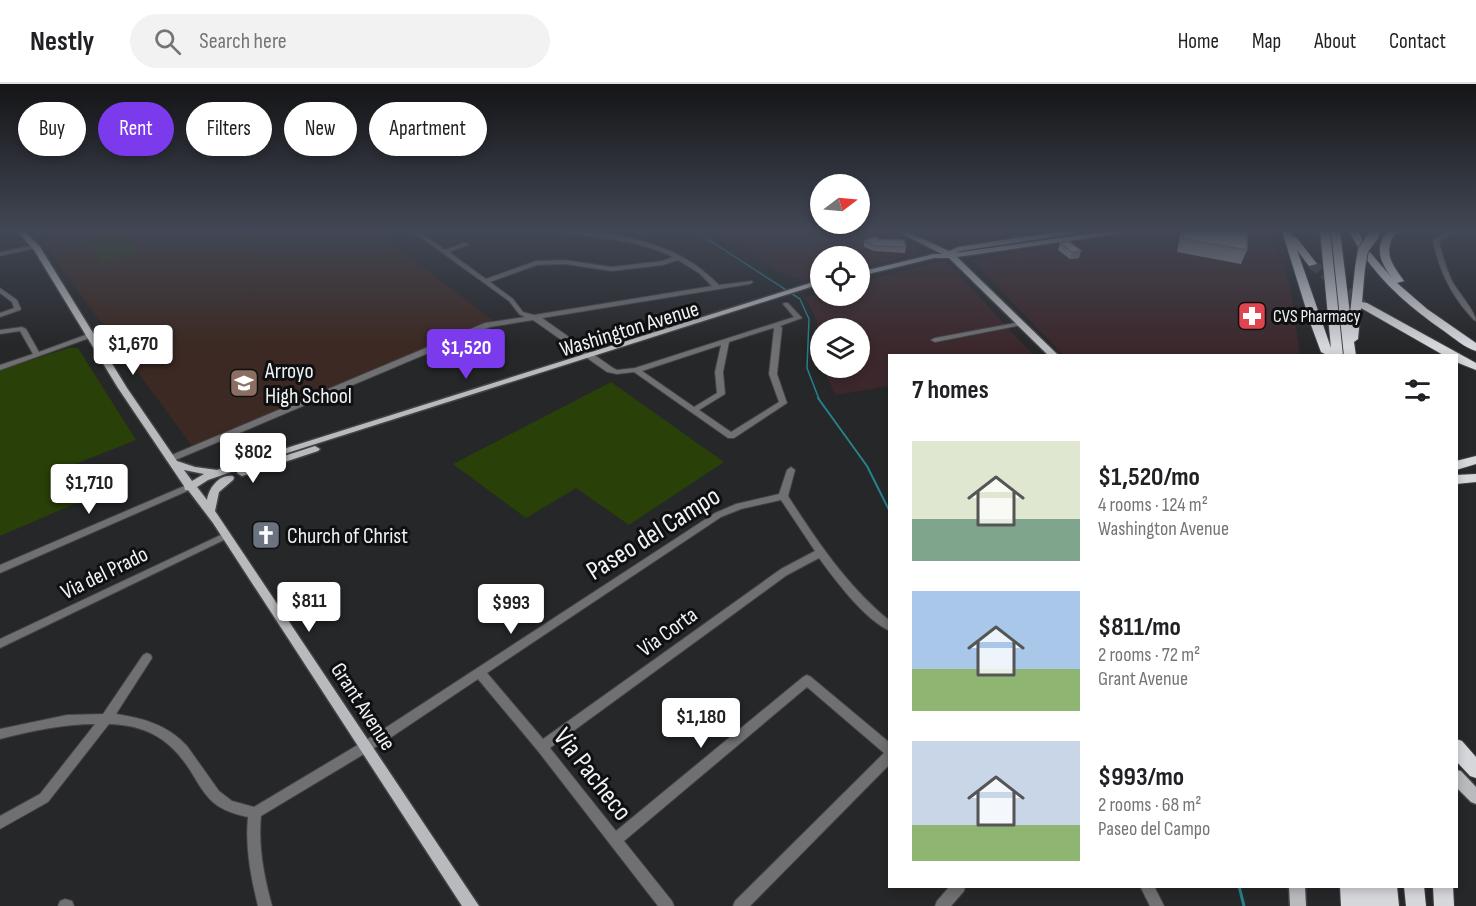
<!DOCTYPE html>
<meta charset="utf-8">
<style>
:root{--surface:#fff;--page:#f2f2f2;--text:#202124;--muted:#757577;--line:#e0e0e0;--accent:#7c3aed}
body{margin:0;font-family:"Sofia Sans Condensed",sans-serif;background:var(--page);color:var(--text);height:100vh;display:flex;flex-direction:column;font-size:22px;white-space:nowrap}
*{box-sizing:border-box;margin:0}
p{font-size:20px;color:var(--muted)}
.icon{flex:none;width:33px;height:33px;fill:none;stroke:currentColor;stroke-width:2;stroke-linecap:round;stroke-linejoin:round}
.map{position:relative;flex:1;overflow:hidden}
.drawer{position:absolute;left:888px;top:270px;width:570px;height:534px;display:flex;flex-direction:column;background:var(--surface);border-radius:0px;box-shadow:0 3px 9px #0003}
.drawer>*{flex:none}
.hud{position:absolute;left:18px;top:18px;width:570px;height:54px;display:flex;gap:12px}
.needle{width:39px;rotate:74deg}
.buttons{position:absolute;left:810px;top:90px;display:grid;gap:12px}
.buttons a{display:grid;place-items:center;width:60px;height:60px;border-radius:50%;background:var(--surface);box-shadow:0 3px 9px #0003;font-size:30px}
.price{position:absolute;translate:-50% -51px;padding:0 14px;border-radius:6px;background:#fff;color:#222;font-size:20px;line-height:39px;filter:drop-shadow(0 2px 3px #0008)}
.price::after{content:'';position:absolute;left:50%;top:36px;width:18px;height:14px;margin-left:-9px;background:inherit;clip-path:polygon(0 0,100% 0,50% 100%)}
.price.selected{background:var(--accent);color:#fff}
ul{padding:0;list-style:none}
li{display:flex;align-items:center;gap:18px;height:150px;padding:0 24px}
li span{display:grid;place-items:center;flex:none;width:168px;height:120px;border-radius:0px;color:#555}
li>.icon{margin-inline-start:auto}
span .icon{width:72px;height:72px;fill:#fffc;stroke-width:1}
li b{font-size:26px}
h2{display:flex;justify-content:space-between;align-items:center;height:72px;padding:0 24px;font-size:26px}
.pill{padding:0 21px;border-radius:27px;background:var(--surface);box-shadow:0 3px 9px #0003;font-size:21px;line-height:54px}
.pill.selected{background:var(--accent);color:#fff}
header{display:flex;align-items:center;gap:36px;box-sizing:border-box;height:84px;padding:0 30px;background:var(--surface);border-bottom:2px solid var(--line)}
header strong{font-size:28px}
nav{display:flex;gap:33px;margin-inline-start:auto;font-size:21px}
.search{width:420px;height:54px;background:var(--page);display:flex;align-items:center;gap:15px;box-sizing:border-box;padding:0 21px;border-radius:33px;color:var(--muted);font-size:22px}
.map>svg:first-child{display:block}
</style>
<header>
<strong>Nestly</strong>
<div class="search"><svg class="icon" aria-label="search" viewBox="0 0 24 24"><circle cx="10" cy="10" r="6"/><path d="M15 15l6 6"/></svg>Search here</div>
<nav><a>Home</a><a>Map</a><a>About</a><a>Contact</a></nav>
</header>
<div class="map">
<svg width="1476" height="822" viewBox="0 0 1476 822">
<rect width="100%" height="100%" fill="#262729"/>
<path fill="#3c282c" d="M880 147 915 161 917 170 860 184V172H820V193L805 197 780 188 720 148Z
M910 147H1045L959 162 933 157Z
M1139 147H1266L1282 179 1291 207 1300 271H1063L972 176Z
M942 177 948 179 1033 271 890 272 889 302 836 311 822 284H860V244H820V281L816 273 819 261 817 237 806 214 820 209V212H860V198Z"/>
<path fill="#3c2923" d="M84 147H375L493 236 192 362 42 158Z"/>
<path fill="#294008" d="M122 150 137 168 103 178 88 160Z
M69 264H78L136 356 63 385 79 418 0 452V286Z
M611 298 724 378 629 441 576 404 526 434 453 380Z"/>
<g fill="none" stroke-linecap="round" stroke-linejoin="round">
<path stroke="#25828d" stroke-width="1.5" d="M695 147 800 215 809 235 807 284 819 315"/>
<path stroke="#25828d" stroke-width="2" d="M818 314 867 382 890 428"/>
<path stroke="#25828d" stroke-width="3" d="M1239 802 1244 822"/>
<path stroke="#444547" stroke-width="10" stroke-dasharray="10 5" stroke-linecap="butt" d="M1312 180 1363 221"/>
<g stroke="#424345" stroke-width="2">
<path id="minor" d="M412 147H419L445 166 464 159H468V161L449 168 486 195 536 177 565 176 612 183 662 177 673 173C640 157 603 154 567 149L564 147C602 147 653 155 686 175 698 182 709 191 719 201L752 197 753 198 750 200 542 234 613 284 617 286 635 284 794 233 783 220 784 219H788L802 234 780 242 782 244 777 290 787 319 734 354H728L634 288 617 290 607 288 533 236 490 243 173 377H167L166 375 167 373 485 239 525 233 519 230 509 217ZM678 176 699 189 712 202 534 231 523 228 513 215 490 198 537 181 565 180 612 187 663 181ZM773 244 774 245 769 290 779 318 731 348 699 326 725 310 723 288 729 258ZM721 261 715 288 717 309 694 323 642 287Z
M1468 147 1451 151 1439 157C1442 171 1446 184 1452 197 1458 208 1476 228 1476 237L1474 236C1452 213 1439 188 1433 156L1447 148Z
M35 161 37 162V164L0 172V168Z
M0 204 17 216 21 225 20 226 0 233V229L14 224 12 218 0 209Z
M1020 238 1022 239V241L935 258 931 256 935 254Z
M22 243 26 245 39 268 88 250H91L95 252 0 286V281L33 270 20 247 0 250V246Z
M791 383 795 386 788 412C817 457 847 502 890 537V547C864 535 835 496 819 474L787 491 550 664 616 747 803 593 807 591 811 593 890 659V680L750 822H733L735 817 884 669 807 603 624 757 672 817 674 822H658L538 667 478 595 384 658 261 732C258 763 264 792 272 822H258C251 793 245 764 248 733 238 731 227 728 218 722 205 713 198 699 190 686 170 655 146 641 109 640L48 718 0 745V732L40 710 95 640C63 640 31 647 0 655V645L67 631 103 630 143 571 147 569 151 571 152 574 116 630C143 634 168 641 187 662L219 707 232 717 254 723 376 650 715 429 736 420 779 410 787 386ZM781 416 815 467 781 485 543 655 487 589 721 433 741 425Z
M189 400 192 401 193 403 192 405 0 489V481Z
M225 449 228 450 230 452 228 454 0 564V555Z
M950 802H965L964 807 951 822H935L937 817Z
M1140 802H1154L1164 822H1150Z
M65 815 72 817 74 822H58L60 817Z"/>
</g>
<g stroke="#424345" stroke-width="3">
<path id="major" d="M17 147H24L40 163 127 304 177 377 195 383 217 386 820 196V200L265 376 208 396 197 403 207 416C209 404 219 390 233 392L234 394 233 396 219 408 215 427 479 822H462L213 439 188 406H185L184 402 118 304 34 166ZM184 386 204 390 192 397Z
M896 147H905L949 167 958 163 1063 147H1081L1078 149 960 167 955 169 1108 147H1126L1123 149 957 173 1059 272H1049L949 174H934L860 192V188L934 170H942Z
M315 362 320 365 318 367 242 392 237 389 238 387Z
M1456 686 1461 687 1476 703V720L1471 718 1456 703Z
M1289 802H1305L1306 822H1290Z"/>
</g>
<g stroke="#424345" stroke-width="2">
<path id="highway" d="M1282 147H1291L1292 152 1296 153 1317 180 1309 182 1297 166 1331 264 1320 147H1330L1343 272 1327 271 1321 268 1311 241Z
M1331 147H1340L1350 230 1355 184 1360 181 1365 184 1362 218 1367 219 1476 279V286L1456 278V272H1445L1361 224 1358 255 1354 258 1356 272H1344Z
M1349 147H1358L1367 165 1393 195C1381 180 1373 164 1388 147H1397C1382 167 1391 179 1404 197L1397 199 1427 225 1476 259V267C1465 264 1454 254 1444 247 1405 220 1371 190 1349 147Z
M1476 372V380L1456 386V377Z
M1476 390V398L1456 400V391Z
M1456 655 1462 657 1476 673V694L1470 692 1456 677Z
M1340 802H1397L1399 822H1341Z
M1404 802H1424L1426 822H1406Z
M1433 802H1453L1454 822H1434Z"/>
</g>
<use href="#minor" fill="#707072" fill-rule="evenodd"/>
<use href="#major" fill="#b9babd" fill-rule="evenodd"/>
<use href="#highway" fill="#d6d7db" fill-rule="evenodd"/>
<g stroke="#424345" stroke-width="12" stroke-linecap="butt">
<path id="highway-bridge" d="M1360 184 1363 166 1374 151"/>
</g>
<use href="#highway-bridge" stroke="#d6d7db" stroke-width="10"/>
</g>
<path fill="#a5a5a8" d="M1181 147H1247V166L1241 180 1177 168Z
M879 155 906 163 905 169 874 167 864 163V157Z
M1060 159 1079 174 1070 175 1058 166Z"/>
<path fill="#868688" d="M1081 167 1079 174 1070 175 1072 168Z"/>
<path fill="#c0c0c3" stroke="#868688" stroke-width="1.5" d="M1184 147H1247V166L1183 155Z
M873 153H878L879 155 904 156 906 163 875 162 864 157Z
M1069 157 1081 167 1072 168 1060 159Z"/>
<linearGradient id="sky" x2="0" y2="1"><stop stop-color="#151517"/><stop offset="0.56" stop-color="#414754"/><stop offset="1" stop-color="#414754" stop-opacity="0"/></linearGradient>
<rect width="1476" height="262" fill="url(#sky)"/>
<defs>
<g id="pharmacy-square" transform="scale(1.5)"><rect x="-9" y="-9" width="18" height="18" rx="4" fill="#e0444e" stroke="#0f1011"/><path d="M-2-6h4v4h4v4h-4v4h-4v-4h-4v-4h4Z" fill="#fff"/></g>
<g id="school-square" transform="scale(1.5)"><rect x="-9" y="-9" width="18" height="18" rx="4" fill="#8d6e63" stroke="#0f1011"/><path d="M0-5L7-2L0 1L-7-2ZM-4 1L0 2.5L4 1V4Q0 6-4 4Z" fill="#fff"/></g>
<g id="church-square" transform="scale(1.5)"><rect x="-9" y="-9" width="18" height="18" rx="4" fill="#6b7280" stroke="#0f1011"/><path d="M-1.2-6h2.4v3.5h3.3v2.4h-3.3V6h-2.4V-.1h-3.3v-2.4h3.3Z" fill="#fff"/></g>
</defs>
<g fill-rule="evenodd">
<use href="#pharmacy-square" x="1252" y="232"/>
<use href="#school-square" x="244" y="299"/>
<use href="#church-square" x="266" y="451"/>
</g>
<g text-anchor="middle" stroke-width="6" stroke-linejoin="round" paint-order="stroke">
<g font-size="18" fill="#f1f2f3" stroke="#0f1011" text-anchor="start">
<text x="1273" y="238">CVS Pharmacy</text>
</g>
<g font-size="22" fill="#f1f2f3" stroke="#0f1011">
<text transform="translate(629 244) rotate(-17)" y="8">Washington Avenue</text>
<text transform="translate(104 488) rotate(-26)" y="8">Via del Prado</text>
<text transform="translate(667 547) rotate(-36)" y="8">Via Corta</text>
<text transform="translate(364 622) rotate(57)" y="8">Grant Avenue</text>
</g>
<g font-size="22" fill="#f1f2f3" stroke="#0f1011" text-anchor="start">
<text x="265" y="294">Arroyo<tspan x="265" dy="25">High School</tspan></text>
<text x="287" y="459">Church of Christ</text>
</g>
<g font-size="27" fill="#f1f2f3" stroke="#0f1011">
<text transform="translate(653 449) rotate(-32)" y="9">Paseo del Campo</text>
<text transform="translate(593 690) rotate(52)" y="9">Via Pacheco</text>
</g>
</g>
</svg>
<div class="buttons">
<a><svg class="needle" viewBox="-14 -14 28 28"><path d="M0-13l5 13h-10z" fill="#e53935"/><path d="M0 13l5-13h-10z" fill="#757577"/></svg></a>
<a><svg class="icon" aria-label="locate" viewBox="0 0 24 24"><circle cx="12" cy="12" r="6"/><path d="M12 2v4M12 18v4M2 12h4M18 12h4"/></svg></a>
<a><svg class="icon" aria-label="layers" viewBox="0 0 24 24"><path d="M12 4l9 5-9 5-9-5zM3 14l9 5 9-5"/></svg></a>
</div>
<b class="price" style="left:133px;top:292px">$1,670</b>
<b class="price selected" style="left:466px;top:296px">$1,520</b>
<b class="price" style="left:253px;top:400px">$802</b>
<b class="price" style="left:89px;top:431px">$1,710</b>
<b class="price" style="left:309px;top:549px">$811</b>
<b class="price" style="left:511px;top:551px">$993</b>
<b class="price" style="left:701px;top:665px">$1,180</b>
<div class="hud">
<a class="pill">Buy</a>
<a class="pill selected">Rent</a>
<a class="pill">Filters</a>
<a class="pill">New</a>
<a class="pill">Apartment</a>
</div>
<section class="drawer">
<h2>7 homes<svg class="icon" aria-label="filters" viewBox="0 0 24 24"><path d="M4 7h16M4 17h16"/><circle cx="9" cy="7" r="2"/><circle cx="15" cy="17" r="2"/></svg></h2>
<ul>
<li><span style="background:linear-gradient(#dfe7d0 65%,#7fa58c 0)"><svg class="icon" aria-label="home" viewBox="0 0 24 24"><path d="M3 11l9-7 9 7M6 9v11h12V9"/></svg></span><div><b>$1,520/mo</b><p>4 rooms · 124 m²</p><p>Washington Avenue</p></div></li>
<li><span style="background:linear-gradient(#a9c7e8 65%,#8fb573 0)"><svg class="icon" aria-label="home" viewBox="0 0 24 24"><path d="M3 11l9-7 9 7M6 9v11h12V9"/></svg></span><div><b>$811/mo</b><p>2 rooms · 72 m²</p><p>Grant Avenue</p></div></li>
<li><span style="background:linear-gradient(#c9d6e8 70%,#8fb573 0)"><svg class="icon" aria-label="home" viewBox="0 0 24 24"><path d="M3 11l9-7 9 7M6 9v11h12V9"/></svg></span><div><b>$993/mo</b><p>2 rooms · 68 m²</p><p>Paseo del Campo</p></div></li>
</ul>
</section>
</div>
